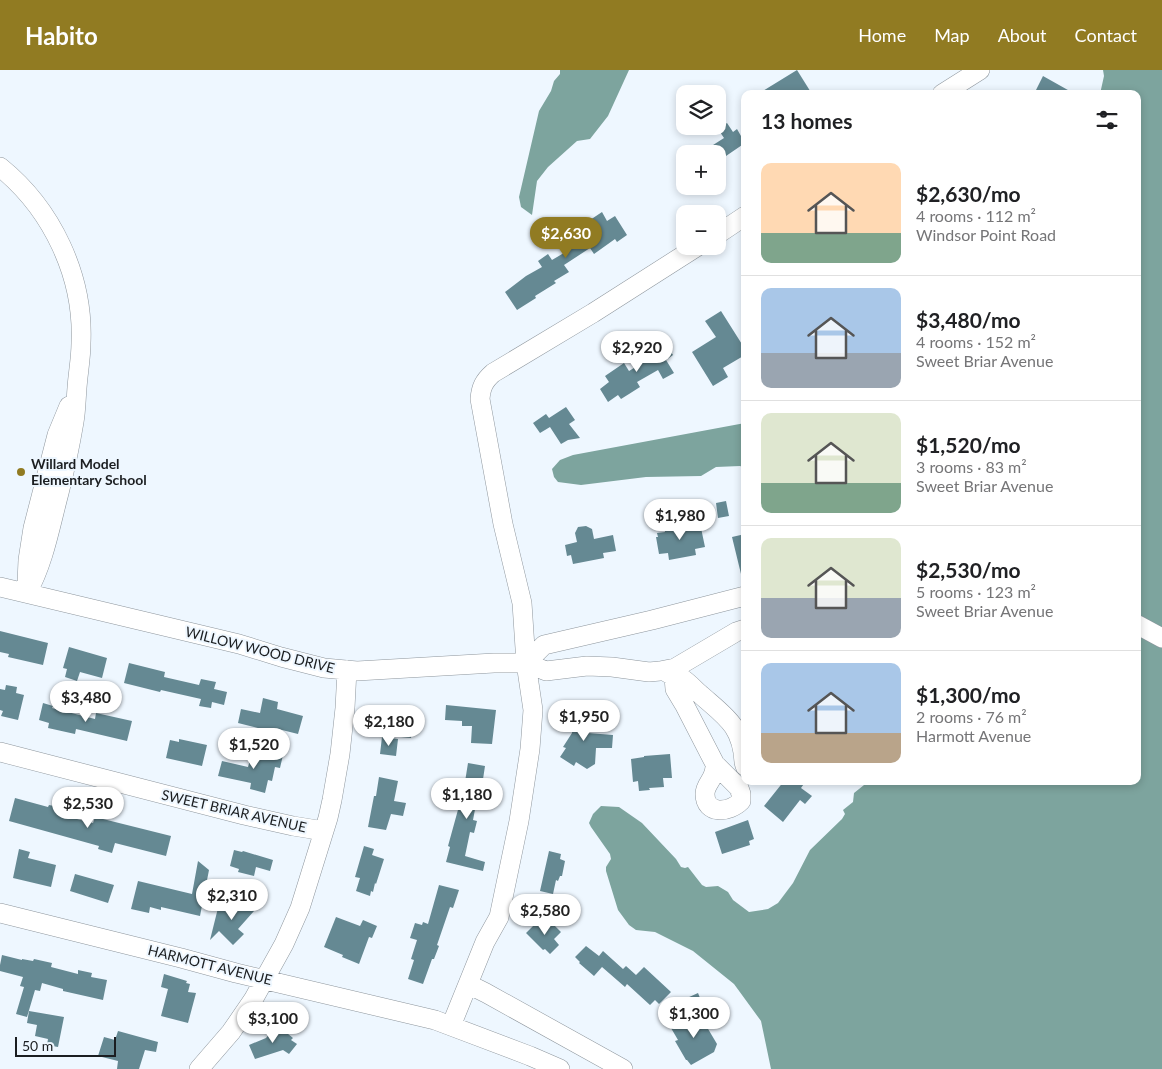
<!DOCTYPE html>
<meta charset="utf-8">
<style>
:root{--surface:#fff;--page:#f2f2f2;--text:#202124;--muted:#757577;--line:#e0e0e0;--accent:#917b22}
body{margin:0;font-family:Lato,sans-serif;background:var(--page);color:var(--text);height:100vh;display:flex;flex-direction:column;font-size:19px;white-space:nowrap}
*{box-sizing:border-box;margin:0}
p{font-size:16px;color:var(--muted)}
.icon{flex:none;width:28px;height:28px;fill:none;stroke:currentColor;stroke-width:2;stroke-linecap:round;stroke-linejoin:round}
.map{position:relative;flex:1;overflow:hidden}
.drawer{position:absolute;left:741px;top:20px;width:400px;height:695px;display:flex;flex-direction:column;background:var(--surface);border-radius:10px;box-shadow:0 2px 8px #0003}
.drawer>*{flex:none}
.buttons{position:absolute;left:676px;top:15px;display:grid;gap:10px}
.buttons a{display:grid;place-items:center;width:50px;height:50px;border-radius:10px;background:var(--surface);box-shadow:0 2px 8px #0003;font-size:25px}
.scale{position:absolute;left:15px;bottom:12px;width:101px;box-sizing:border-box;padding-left:5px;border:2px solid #1b1e21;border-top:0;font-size:14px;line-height:18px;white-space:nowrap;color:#1b1e21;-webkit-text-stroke:4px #eef7ff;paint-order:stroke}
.price{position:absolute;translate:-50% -42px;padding:0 11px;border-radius:18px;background:#fff;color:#222;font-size:16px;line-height:32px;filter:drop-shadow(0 1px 2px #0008)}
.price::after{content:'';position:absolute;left:50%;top:30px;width:15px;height:11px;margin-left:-8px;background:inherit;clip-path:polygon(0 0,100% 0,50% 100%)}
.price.selected{background:var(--accent);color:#fff}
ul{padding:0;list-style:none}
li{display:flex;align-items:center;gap:15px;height:125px;padding:0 20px}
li+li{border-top:1px solid var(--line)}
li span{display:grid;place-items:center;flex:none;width:140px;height:100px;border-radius:10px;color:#555}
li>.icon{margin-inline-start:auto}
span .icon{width:60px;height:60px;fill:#fffc;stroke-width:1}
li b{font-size:21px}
h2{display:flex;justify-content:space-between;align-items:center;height:60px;padding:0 20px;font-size:21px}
header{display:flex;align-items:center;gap:30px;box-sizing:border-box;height:70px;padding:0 25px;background:var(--accent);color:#fff}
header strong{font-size:24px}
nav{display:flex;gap:28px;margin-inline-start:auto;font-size:18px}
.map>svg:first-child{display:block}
</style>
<header>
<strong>Habito</strong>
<nav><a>Home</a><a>Map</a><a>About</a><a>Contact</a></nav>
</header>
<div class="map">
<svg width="1162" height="999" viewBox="0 0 1162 999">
<rect width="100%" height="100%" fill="#eef7ff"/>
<path fill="#7da49e" d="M560 0H629L608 46 590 69 577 71 548 97 537 111 532 145 521 137 519 127 539 41 551 21 554 11 560 4Z
M1103 0H1162V999H771L761 951 734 914 693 881 655 862 636 860 629 855 618 840 606 801V797L611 789 610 784 591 757 589 753 593 744 601 736 619 737 642 753 676 789 681 797 685 798 688 797 702 815 706 817 718 816 728 822 733 830 749 842 768 839 778 833 793 813 810 780 842 749 845 744 843 740 853 732 854 723 869 711H1138V559L1139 552 1138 544V24H1100L1104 6Z
M745 353V398L740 396 716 397 701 406 646 407 581 415 558 412 554 407 552 399 560 390 573 385Z"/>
<path fill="#658993" d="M797 0 812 24H758Z
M1043 6 1075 24H1034Z
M727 53 733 62 737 59 745 73 726 86 724 83 699 84 724 68 718 59Z
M602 142 607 151 615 146 627 165 617 172 615 169 594 184 590 178 564 195 569 202 554 211 556 213 535 226 536 228 517 240 505 222 526 206 542 197 538 191 548 184 552 190 574 177 568 167 588 153 587 152Z
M721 241 745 279V285L723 298 728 307 713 316 692 282 716 267 705 251Z
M665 272 673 285 666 290 674 303 663 309 658 300 637 312 640 317 629 324 621 329 618 325 608 332 600 319 609 312 605 306 624 293 629 301 647 290 644 285Z
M566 337 575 350 569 354 580 368 568 370 561 374 550 357 540 363 533 353 546 344 549 348Z
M726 431 729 446 718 448 716 433Z
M690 452 691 460 701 458 705 477 695 479 696 485 669 490 668 483 659 484 656 467H658L657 463 665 462 664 457Z
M586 456 592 459 594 469 613 465 616 481 603 483 604 488 573 494 571 485 567 486 565 475 577 472 575 463 578 457Z
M745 464V504H741L732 467Z
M0 561 48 573 43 595 8 587 9 584 0 582Z
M69 577 107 588 102 608 80 602 77 611 65 607 67 599 63 598Z
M129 593 165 602 164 607 199 615 201 609 216 612 214 619 227 622 224 635 212 632 211 638 199 636 201 629 161 620 160 622 124 613Z
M6 615 17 617 16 623 24 625 18 650 1 646 3 641 0 640V619L5 620Z
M263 628 278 632 277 639 303 646 298 664 278 659 277 663 238 653 241 639 260 643Z
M43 633 53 636 52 638 95 649 96 643 132 651 127 671 76 659 75 664 48 658 49 653 39 650Z
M446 635 496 640 492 674 471 673 472 656H462V651L445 650Z
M395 637 415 639 411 668 391 666Z
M574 640 590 642 588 663 613 665 612 678H596L595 694 587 699 576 692 574 696 560 687 566 678 563 677 572 663Z
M382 667 398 669 396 686 380 684Z
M179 669 207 675 202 696 166 688 170 670 179 672Z
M257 679 283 685 280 698 275 697 272 711 268 710 265 723 250 719 251 713 218 706 222 691 248 697 250 690 254 691Z
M670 684 672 708H663L664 717 649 718 650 720 639 721 638 711 633 712 631 689 644 687V686Z
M468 693 485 696 480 729H477L473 750 477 751 474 763 470 762 465 786 485 792 483 801 446 792 450 777 448 776 464 718Z
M379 707 398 711 394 731 406 733 403 746 391 744 386 760 368 757 374 726H376Z
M784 711H806L801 718 812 726 805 734 800 730 783 752 764 736Z
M15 728 48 737 49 735 59 737 57 744 93 753 95 747 171 766 166 786 115 773 112 783 98 779 99 776 9 751Z
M748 750 754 769 749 771 750 775 722 784 715 762Z
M364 776 374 779 372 785 384 789 376 814 375 813 373 822 371 821 370 826 356 821 360 808 355 807Z
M19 779 30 782 28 788 56 795 51 817 13 808Z
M234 780 242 782 243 781 273 790 270 801 256 797 254 806 238 802 239 799 230 796Z
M549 781 561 784 560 789 565 791 562 806H560L558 811 556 810 553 824 540 821Z
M198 791 209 800 200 846 161 837V840L150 837 149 843 131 839 138 811 192 824Z
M75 804 114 815 108 833 70 821Z
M439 815 459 820 453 838 450 837 437 875 439 876 434 889H432L423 914 408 909 414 890 411 889 417 870 410 868 415 853 422 855 423 852 428 854Z
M240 828 254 841 238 859 244 864 233 875 219 861 210 870 219 834 227 841Z
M336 847 360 856 363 850 377 856 372 868 369 867 359 894 342 887 343 885 324 877Z
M538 851 544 857 550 851 561 862 554 869 559 875 550 884 545 879 543 880 526 863Z
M586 876 599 886 603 881 623 899 626 896 636 905 644 897 671 922 659 934 655 930 650 935 627 914 625 917 602 897 594 906 579 893 580 892 575 887Z
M2 885 22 890V889L33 891 34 889 52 893 51 897 78 904V900L92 903 91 907 107 910 103 930 63 921V919L42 913 40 921 35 920 27 947 16 944 24 917 20 916 23 907 0 901V895Z
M164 904 187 911 186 913 190 914 188 922 196 923 188 953 161 946 168 919 161 917Z
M698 923 702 933 692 938 687 928Z
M29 941 64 947 58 977 47 975 48 969 35 966 37 955 27 953Z
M698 942 717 974 714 982 691 995 687 990H686L675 971 678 970 671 958Z
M277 955 293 968 291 970 297 974 289 984 283 980 255 989 249 975 266 968Z
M118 961 158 972 156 982 145 980 139 999H117L118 991 98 986 104 967 115 970Z"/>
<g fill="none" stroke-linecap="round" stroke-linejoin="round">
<g stroke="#8e969d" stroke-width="20">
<path id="minor" d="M942 24 980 0
M0 97C52 139 84 206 81 273 81 288 78 303 77 318 76 330 76 341 74 352 70 376 65 399 59 423 50 457 44 492 27 523
M718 164 745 146
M27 513 28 490 33 458 57 365 69 336
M0 517 239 574 281 587 324 598 357 601 494 593H526L546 601 587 596 612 597 649 602 660 601 675 598 736 562 745 559
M1138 555 1162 568
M526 593 544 575 652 550 745 526
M665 601C672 607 676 606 683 609 689 613 695 620 701 625 726 647 742 656 744 692L745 696
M674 607 675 619 684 634 715 694C716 709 705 713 705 724 705 745 729 743 741 731V724L739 718 715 694
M0 682 244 745 293 756 324 761
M0 843 181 888 236 903 435 950 530 986 560 999
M468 914 486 923 623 999
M451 956 485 872 499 847 519 751 530 679 533 640 526 593 522 533 503 454 480 329C481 317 484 311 493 303L593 243 698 176
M199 999 231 962 253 930 284 874 300 838 328 748 332 730 340 684 345 638 347 600"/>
</g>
<use href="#minor" stroke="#fff" stroke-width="19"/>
</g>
<circle fill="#917b22" stroke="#eef7ff" stroke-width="2" cx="21" cy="402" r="5"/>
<g text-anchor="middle" stroke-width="4" stroke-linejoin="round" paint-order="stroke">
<g font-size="14" font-weight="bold" fill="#1b1e21" stroke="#eef7ff" text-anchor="start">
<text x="31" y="399">Willard Model<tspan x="31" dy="16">Elementary School</tspan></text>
</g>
<g font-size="14" fill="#1b1e21" stroke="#eef7ff">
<text transform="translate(260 580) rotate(14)" y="5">WILLOW WOOD DRIVE</text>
<text transform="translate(234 741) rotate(13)" y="5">SWEET BRIAR AVENUE</text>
<text transform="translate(210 895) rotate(14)" y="5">HARMOTT AVENUE</text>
</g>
</g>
</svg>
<div class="buttons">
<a><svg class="icon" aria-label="layers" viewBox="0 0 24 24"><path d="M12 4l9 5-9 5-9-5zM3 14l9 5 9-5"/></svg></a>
<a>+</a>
<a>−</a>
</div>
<div class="scale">50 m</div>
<b class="price selected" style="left:566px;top:189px">$2,630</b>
<b class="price" style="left:637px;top:303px">$2,920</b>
<b class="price" style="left:680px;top:471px">$1,980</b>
<b class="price" style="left:86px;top:653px">$3,480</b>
<b class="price" style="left:584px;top:672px">$1,950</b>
<b class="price" style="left:389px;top:677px">$2,180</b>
<b class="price" style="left:254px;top:700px">$1,520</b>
<b class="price" style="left:467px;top:750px">$1,180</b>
<b class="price" style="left:88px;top:759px">$2,530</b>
<b class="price" style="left:232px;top:851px">$2,310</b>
<b class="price" style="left:545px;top:866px">$2,580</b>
<b class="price" style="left:694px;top:969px">$1,300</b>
<b class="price" style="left:273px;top:974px">$3,100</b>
<section class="drawer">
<h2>13 homes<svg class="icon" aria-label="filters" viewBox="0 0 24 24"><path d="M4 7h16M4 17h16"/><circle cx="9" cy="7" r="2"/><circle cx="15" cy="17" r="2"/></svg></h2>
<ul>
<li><span style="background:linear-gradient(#ffd9b3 70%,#7fa58c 0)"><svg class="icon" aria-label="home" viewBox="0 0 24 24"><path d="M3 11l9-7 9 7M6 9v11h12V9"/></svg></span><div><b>$2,630/mo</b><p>4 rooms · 112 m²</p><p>Windsor Point Road</p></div></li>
<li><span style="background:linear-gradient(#a9c7e8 65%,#9aa5b1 0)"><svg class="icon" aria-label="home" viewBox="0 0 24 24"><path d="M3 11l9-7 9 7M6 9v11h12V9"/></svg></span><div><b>$3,480/mo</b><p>4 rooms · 152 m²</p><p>Sweet Briar Avenue</p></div></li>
<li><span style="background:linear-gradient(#dfe7d0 70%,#7fa58c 0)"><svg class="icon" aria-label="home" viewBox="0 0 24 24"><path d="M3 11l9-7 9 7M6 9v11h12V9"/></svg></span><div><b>$1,520/mo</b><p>3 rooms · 83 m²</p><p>Sweet Briar Avenue</p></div></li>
<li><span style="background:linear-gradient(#dfe7d0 60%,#9aa5b1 0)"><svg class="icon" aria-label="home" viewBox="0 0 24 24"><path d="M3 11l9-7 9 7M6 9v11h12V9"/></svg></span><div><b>$2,530/mo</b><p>5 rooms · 123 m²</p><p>Sweet Briar Avenue</p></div></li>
<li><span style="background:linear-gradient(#a9c7e8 70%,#b9a48a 0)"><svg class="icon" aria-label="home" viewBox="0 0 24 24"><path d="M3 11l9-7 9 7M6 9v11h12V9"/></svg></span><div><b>$1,300/mo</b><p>2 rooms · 76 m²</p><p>Harmott Avenue</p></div></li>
</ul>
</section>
</div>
